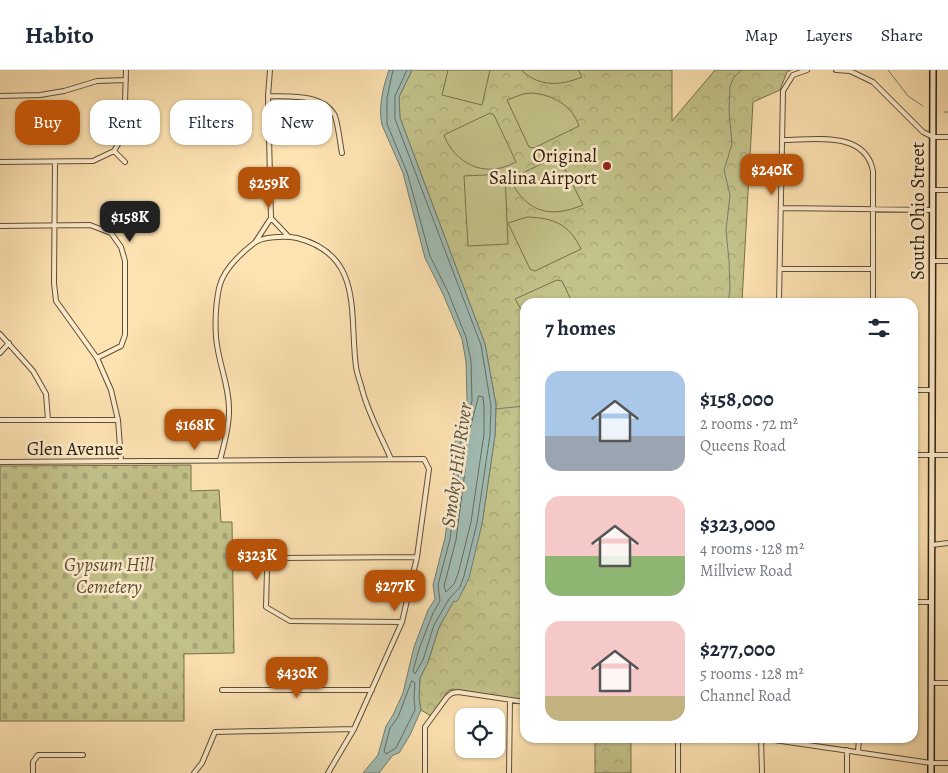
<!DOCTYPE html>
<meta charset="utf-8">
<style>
:root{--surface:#fff;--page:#f6f6f7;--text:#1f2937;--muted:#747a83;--line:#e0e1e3;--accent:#b45309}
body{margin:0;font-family:Alegreya,serif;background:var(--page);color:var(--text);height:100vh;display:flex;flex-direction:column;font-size:19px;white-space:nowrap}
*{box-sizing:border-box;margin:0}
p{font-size:16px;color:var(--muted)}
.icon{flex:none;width:28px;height:28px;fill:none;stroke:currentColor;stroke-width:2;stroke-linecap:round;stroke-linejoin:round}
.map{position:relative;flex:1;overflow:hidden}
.side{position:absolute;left:520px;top:228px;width:398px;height:445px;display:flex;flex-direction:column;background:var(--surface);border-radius:15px;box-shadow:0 1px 4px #0004}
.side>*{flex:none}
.hud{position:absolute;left:15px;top:30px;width:430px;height:45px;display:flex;gap:10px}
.fabs{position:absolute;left:455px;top:638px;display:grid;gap:10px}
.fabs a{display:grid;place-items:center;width:50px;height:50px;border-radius:10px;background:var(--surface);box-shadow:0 1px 4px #0004;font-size:25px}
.price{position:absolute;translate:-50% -42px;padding:0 11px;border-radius:10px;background:var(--accent);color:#fff;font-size:16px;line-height:32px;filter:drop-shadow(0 1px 2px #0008)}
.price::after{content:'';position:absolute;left:50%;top:30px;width:15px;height:11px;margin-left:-8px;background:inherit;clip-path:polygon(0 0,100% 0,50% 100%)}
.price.active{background:#222;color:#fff}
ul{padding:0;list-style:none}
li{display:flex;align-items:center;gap:15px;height:125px;padding:0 25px}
li span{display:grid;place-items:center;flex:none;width:140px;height:100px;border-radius:15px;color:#555}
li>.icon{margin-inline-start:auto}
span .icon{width:60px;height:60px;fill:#fffc;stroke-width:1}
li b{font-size:21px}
h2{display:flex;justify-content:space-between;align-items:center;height:60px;padding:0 25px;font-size:21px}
.tag{padding:0 18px;border-radius:15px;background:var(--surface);box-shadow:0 1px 4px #0004;font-size:18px;line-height:45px}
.tag.active{background:var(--accent);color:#fff}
header{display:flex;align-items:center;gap:30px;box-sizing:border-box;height:70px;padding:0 25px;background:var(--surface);border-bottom:1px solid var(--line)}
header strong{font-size:24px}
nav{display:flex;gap:28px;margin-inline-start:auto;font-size:18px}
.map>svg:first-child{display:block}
</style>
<header>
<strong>Habito</strong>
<nav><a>Map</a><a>Layers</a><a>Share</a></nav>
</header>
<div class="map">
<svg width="948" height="703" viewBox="0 0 948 703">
<defs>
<pattern id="cemetery-stones" width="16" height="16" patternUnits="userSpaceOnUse" patternTransform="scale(1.25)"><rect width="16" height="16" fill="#c3c28a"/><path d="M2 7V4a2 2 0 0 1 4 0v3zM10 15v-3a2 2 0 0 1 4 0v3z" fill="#a8a676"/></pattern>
<pattern id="park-crowns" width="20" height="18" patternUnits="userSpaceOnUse" patternTransform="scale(1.25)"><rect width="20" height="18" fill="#c3c28a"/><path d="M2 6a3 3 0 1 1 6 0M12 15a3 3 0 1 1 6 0" fill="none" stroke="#a8a676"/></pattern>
</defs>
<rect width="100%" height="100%" fill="#fde2b2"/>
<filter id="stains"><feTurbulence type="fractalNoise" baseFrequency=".004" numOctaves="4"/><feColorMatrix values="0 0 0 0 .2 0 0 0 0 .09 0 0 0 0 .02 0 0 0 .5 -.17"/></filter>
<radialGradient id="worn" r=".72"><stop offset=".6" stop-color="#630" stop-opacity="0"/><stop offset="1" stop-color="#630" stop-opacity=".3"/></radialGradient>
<path fill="url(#cemetery-stones)" stroke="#77704c" d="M191 395V421L219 420 221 452H232L234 583 184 584V651H0V396Z"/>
<path fill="url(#park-crowns)" stroke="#77704c" d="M412 0H672V51L715 0H791L787 2 780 20 753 32 742 232H525V630L452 619 448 621 431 646 421 640 419 628 420 608 428 592 439 557 454 530 464 519 482 454 495 365 496 335 485 274 400 48 399 27Z
M595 668H631V703H595Z"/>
<path fill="#c3c28a" stroke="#77704c" d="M448 0H490L482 35 442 25Z
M521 0H578L582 7C560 16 539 17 521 0Z
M532 23C553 25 572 35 579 56L534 78 529 77 507 30 523 24Z
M490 43 494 45 516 92C509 95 501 99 493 99 471 101 451 85 444 65Z
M554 88 561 91 583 135C549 149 526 142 510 109Z
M505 104 508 174 468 176 464 106Z
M527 147C554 148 569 154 581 179L535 201 530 199 508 153Z
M557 210 562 211 572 232H525V246L515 229Z"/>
<path fill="#a1bcb4" stroke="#727d71" d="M389 0H412L399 27 400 48 485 274 496 335 495 365 482 454 469 508 458 530 456 532 454 531 439 557 428 592 420 608 419 628 421 640 410 665 399 683 393 685 379 703H363L378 685 386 656 393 645 403 623 414 577 428 540 435 529 433 515 445 468 454 400 452 392 454 376 467 330 466 292 462 269 443 224 425 188 403 103 382 55C378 37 383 17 389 0Z"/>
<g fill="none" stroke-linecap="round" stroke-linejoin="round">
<path stroke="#666d60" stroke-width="1" d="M393 0 387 28V54L407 102 430 186 448 222 466 267 471 291 472 331 459 377 457 392 459 400 450 469 438 515 440 531 433 543 419 579 413 601 415 604 423 590 434 555 449 529 460 517 464 506 477 453 490 365 491 336 481 275 395 49V26L407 0
M479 326 483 327 484 336V364L471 452 458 504 454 514 446 522 444 516 456 470 465 401 464 391 465 378Z
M412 611 415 613 414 628 415 640 396 678 386 684 384 681 390 658 398 647Z"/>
<path stroke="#727d71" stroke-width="1" d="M888 0 908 26 923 36
M944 42H948
M728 232 730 220 729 190 726 161 730 125 724 100 732 74 729 41 730 16 734 7 742 0
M495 339 525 336"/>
<g stroke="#604f36" stroke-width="6">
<path id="street" d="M270 0 268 26 271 148
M836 0 850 1 873 12 923 62 933 67H948
M0 26 40 25 64 21 97 11 126 10
M268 26C288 27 322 23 334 44 338 51 340 74 342 83
M782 70C814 70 865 60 873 101V232
M114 81 125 92
M0 92 93 91 114 81 124 64 126 0
M55 92 54 213 56 231 97 288 111 320 118 350 121 391
M932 120H948
M781 138 932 140
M0 156 90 155 111 163 121 177 125 191V265L121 276 97 288
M256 171 271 148 288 166
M932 191H948
M780 199H873
M779 232 783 21 793 5 807 0
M0 264 33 301 46 324 48 350
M0 283 9 273
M912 320H932
M0 350H118
M912 385H948
M220 390C224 375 229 358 229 342 230 317 218 293 216 267 215 252 216 233 219 218 223 200 239 185 253 174 261 166 286 166 297 168 364 185 349 244 356 297 357 304 360 311 362 319 368 343 381 366 391 389
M0 392 424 389 429 399 417 487 402 552 354 659 328 703
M932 475 948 473
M912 532H931
M402 552 290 551 266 537 267 500 280 488 417 487
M931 613H948
M222 620H372
M761 668 931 693H948
M761 668 762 703
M858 682 859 668
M33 703V692L38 685H83
M194 703 202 693 215 662 354 659
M425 703V657L447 627 452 623 458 622 525 632
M509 703 510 630
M678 703V668
M847 703V680"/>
</g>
<g stroke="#2b1e0d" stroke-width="8">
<path id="secondary" d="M931 703 933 0"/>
</g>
<use href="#street" stroke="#feeccd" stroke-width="4"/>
<use href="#secondary" stroke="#feeccd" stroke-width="5"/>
</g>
<circle fill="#8f2418" stroke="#feeccd" stroke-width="2" cx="607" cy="96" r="5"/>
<g text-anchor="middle" stroke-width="5" stroke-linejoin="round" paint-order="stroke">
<g font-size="19" fill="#2b1e0d" stroke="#feeccd" text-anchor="end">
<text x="597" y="92">Original<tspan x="597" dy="22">Salina Airport</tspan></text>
</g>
<g font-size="19" fill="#2b1e0d" stroke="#feeccd">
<text transform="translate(917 141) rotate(-90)" y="7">South Ohio Street</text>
<text x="75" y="385">Glen Avenue</text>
</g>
<g font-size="19" font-style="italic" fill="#594f32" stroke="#feeccd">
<text x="109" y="501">Gypsum Hill<tspan x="109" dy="22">Cemetery</tspan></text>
</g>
<g font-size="20" font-style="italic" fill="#545547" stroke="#feeccd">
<text transform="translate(456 395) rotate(-82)" y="7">Smoky Hill River</text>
</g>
</g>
<rect width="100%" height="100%" filter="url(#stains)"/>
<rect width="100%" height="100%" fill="url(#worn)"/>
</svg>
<div class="fabs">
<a><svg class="icon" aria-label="locate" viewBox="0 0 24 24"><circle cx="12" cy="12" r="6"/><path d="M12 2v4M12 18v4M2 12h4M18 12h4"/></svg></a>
</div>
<b class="price" style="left:772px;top:126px">$240K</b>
<b class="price" style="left:269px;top:139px">$259K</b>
<b class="price active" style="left:130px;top:173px">$158K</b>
<b class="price" style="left:195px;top:381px">$168K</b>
<b class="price" style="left:257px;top:511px">$323K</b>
<b class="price" style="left:395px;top:542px">$277K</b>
<b class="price" style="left:297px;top:629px">$430K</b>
<div class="hud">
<a class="tag active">Buy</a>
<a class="tag">Rent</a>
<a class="tag">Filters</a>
<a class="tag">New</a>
</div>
<section class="side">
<h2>7 homes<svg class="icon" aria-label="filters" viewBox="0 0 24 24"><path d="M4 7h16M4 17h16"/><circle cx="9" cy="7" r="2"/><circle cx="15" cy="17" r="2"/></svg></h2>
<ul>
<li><span style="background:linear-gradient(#a9c7e8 65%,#9aa5b1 0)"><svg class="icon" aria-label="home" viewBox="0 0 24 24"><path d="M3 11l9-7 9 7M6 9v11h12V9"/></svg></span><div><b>$158,000</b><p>2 rooms · 72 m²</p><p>Queens Road</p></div></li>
<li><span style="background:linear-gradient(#f6c9c9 60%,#8fb573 0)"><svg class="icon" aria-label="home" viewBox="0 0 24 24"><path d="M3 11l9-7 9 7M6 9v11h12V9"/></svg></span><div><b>$323,000</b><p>4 rooms · 128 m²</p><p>Millview Road</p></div></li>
<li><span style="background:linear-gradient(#f6c9c9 75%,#c2b280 0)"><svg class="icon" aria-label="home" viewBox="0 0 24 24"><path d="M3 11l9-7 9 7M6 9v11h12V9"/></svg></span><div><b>$277,000</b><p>5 rooms · 128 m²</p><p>Channel Road</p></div></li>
</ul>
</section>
</div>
